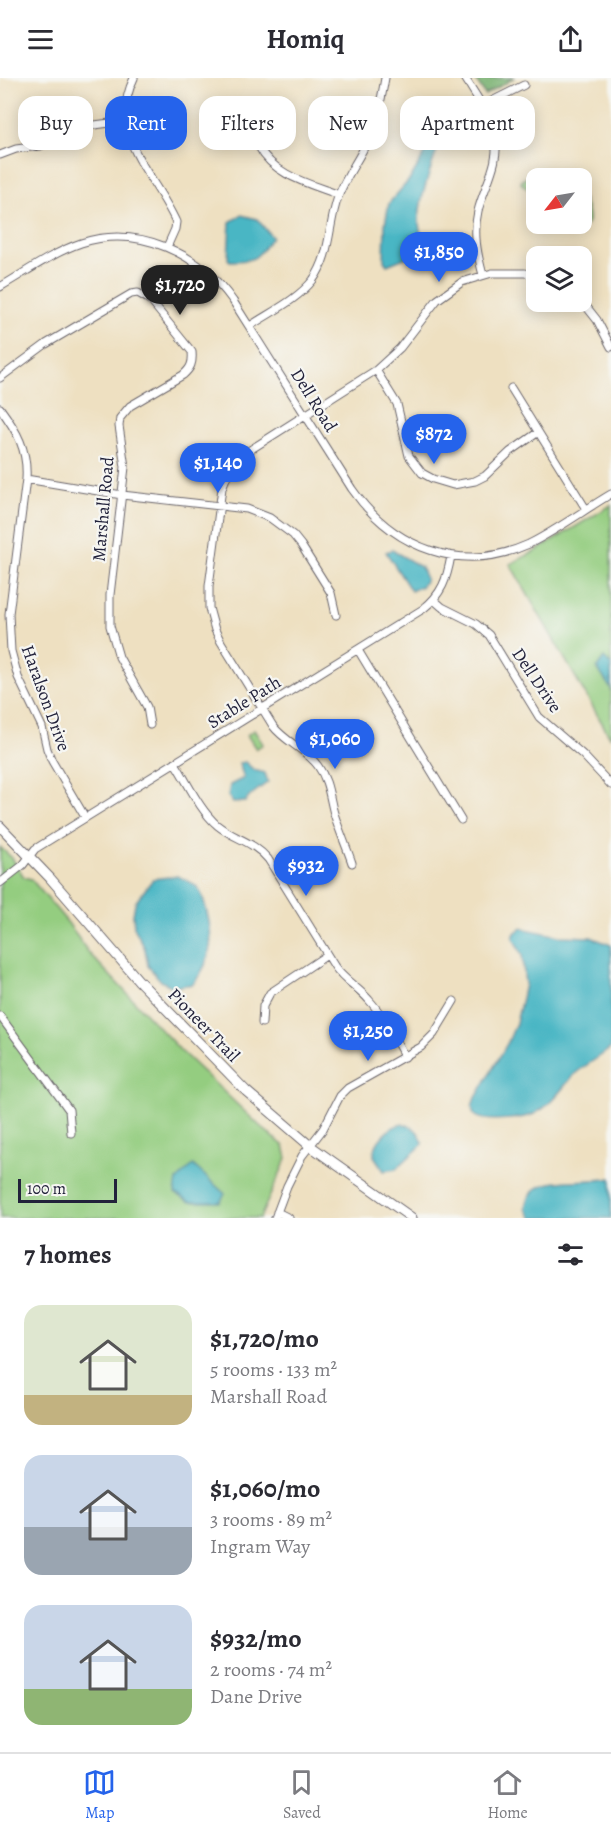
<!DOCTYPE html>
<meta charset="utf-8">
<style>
:root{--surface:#fff;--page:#f7f7f7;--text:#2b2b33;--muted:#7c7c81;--line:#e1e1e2;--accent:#2563eb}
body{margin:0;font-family:Alegreya,serif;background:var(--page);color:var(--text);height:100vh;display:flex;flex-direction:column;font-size:22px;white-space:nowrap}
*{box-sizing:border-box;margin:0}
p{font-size:20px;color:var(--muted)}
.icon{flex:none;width:33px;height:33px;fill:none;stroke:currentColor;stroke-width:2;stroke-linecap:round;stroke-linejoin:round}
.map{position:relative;height:1140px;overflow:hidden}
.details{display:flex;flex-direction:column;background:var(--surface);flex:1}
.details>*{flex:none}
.banner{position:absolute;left:18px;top:18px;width:576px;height:54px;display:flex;gap:12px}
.needle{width:39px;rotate:239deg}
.tools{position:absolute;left:526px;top:90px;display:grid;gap:12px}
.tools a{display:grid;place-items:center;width:66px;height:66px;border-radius:12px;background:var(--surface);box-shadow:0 3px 15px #0003;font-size:30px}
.scale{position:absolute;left:18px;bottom:15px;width:99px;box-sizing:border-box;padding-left:6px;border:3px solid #22223b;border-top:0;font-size:16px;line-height:21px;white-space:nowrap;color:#22223b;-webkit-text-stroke:4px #f6f6f2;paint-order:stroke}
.price{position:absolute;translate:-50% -51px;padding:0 14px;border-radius:21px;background:var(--accent);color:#fff;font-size:20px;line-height:39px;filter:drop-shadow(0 2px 3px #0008)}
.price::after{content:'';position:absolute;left:50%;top:36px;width:18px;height:14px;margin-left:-9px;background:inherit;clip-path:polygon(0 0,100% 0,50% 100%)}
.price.on{background:#222;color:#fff}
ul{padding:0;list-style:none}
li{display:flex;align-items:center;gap:18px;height:150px;padding:0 24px}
li span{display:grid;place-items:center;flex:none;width:168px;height:120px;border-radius:18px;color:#555}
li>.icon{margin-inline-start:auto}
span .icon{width:72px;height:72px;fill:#fffc;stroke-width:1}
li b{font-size:26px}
h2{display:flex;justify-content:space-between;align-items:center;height:72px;padding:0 24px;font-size:26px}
.pill{padding:0 21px;border-radius:18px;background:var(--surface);box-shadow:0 3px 15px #0003;font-size:21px;line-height:54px}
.pill.on{background:var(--accent);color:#fff}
header{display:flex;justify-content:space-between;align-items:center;height:78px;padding:0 24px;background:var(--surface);font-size:27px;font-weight:600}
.dock{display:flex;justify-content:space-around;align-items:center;height:84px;border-top:2px solid var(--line);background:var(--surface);font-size:16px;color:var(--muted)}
.dock a{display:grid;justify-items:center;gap:3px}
.dock .on{color:var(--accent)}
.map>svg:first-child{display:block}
</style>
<header><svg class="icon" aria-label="menu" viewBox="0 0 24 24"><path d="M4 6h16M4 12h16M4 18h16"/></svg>Homiq<svg class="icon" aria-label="share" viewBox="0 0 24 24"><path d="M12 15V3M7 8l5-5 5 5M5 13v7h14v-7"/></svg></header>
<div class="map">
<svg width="611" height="1140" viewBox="0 0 611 1140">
<rect width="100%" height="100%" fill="#f6f6f2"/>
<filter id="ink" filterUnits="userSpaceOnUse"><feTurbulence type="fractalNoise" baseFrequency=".0167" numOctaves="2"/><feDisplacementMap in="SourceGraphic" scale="12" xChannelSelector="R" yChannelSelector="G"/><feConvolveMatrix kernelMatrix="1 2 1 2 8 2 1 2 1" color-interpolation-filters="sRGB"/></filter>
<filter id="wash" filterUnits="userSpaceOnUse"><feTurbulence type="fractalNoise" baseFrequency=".008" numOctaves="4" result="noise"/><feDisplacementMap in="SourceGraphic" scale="24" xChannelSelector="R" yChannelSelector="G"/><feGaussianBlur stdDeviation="1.35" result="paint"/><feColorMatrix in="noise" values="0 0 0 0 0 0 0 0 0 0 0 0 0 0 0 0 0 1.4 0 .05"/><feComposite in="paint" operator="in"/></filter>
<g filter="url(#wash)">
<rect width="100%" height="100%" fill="#eee0c1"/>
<path fill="#94cd80" stroke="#5b785e" stroke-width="1.5" d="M561 98 568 100H537V119L521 105 522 102 527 99Z
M582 118C588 134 597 158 568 146H582Z
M611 427V658L610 659 510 486 534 474Z
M254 652 263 666 256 671 247 657Z
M0 769 12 780 24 799 31 801 68 845 88 874 182 974 261 1049 284 1068 287 1080 260 1140H0Z"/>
<path fill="#77b06e" stroke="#4c6954" stroke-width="1.5" d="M474 0H514L485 17Z"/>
<path fill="#49b6c4" stroke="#366c80" stroke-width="1.5" d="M438 61 439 66C433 85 410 142 423 159L421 172 413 169 407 179 387 187 384 183 385 146 389 125 410 101 433 62Z
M241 137 257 141 272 159C256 180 258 183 230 183L228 181 230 144Z
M392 472 421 489 426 501 422 508 411 513 386 474Z
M604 580 611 587V611L597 590Z
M245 684 254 692 265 695 268 704 251 717 245 724 233 725 228 718 230 707 244 700 239 685Z
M177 798C184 801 193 804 198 810 202 815 203 821 205 827 214 857 214 881 193 906L173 909 161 903 148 888 145 871 134 849 133 837 135 825 153 801Z
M521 850 559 858 591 859 611 867V970C600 979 587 986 576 995 563 1008 553 1026 536 1035 526 1041 486 1045 476 1038 472 1035 472 1030 473 1025L508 964 516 945 522 920 525 906 522 877 513 860 515 855Z
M402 1046C413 1047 421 1055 423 1066L396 1091 384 1093 374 1078C374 1063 389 1049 402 1046Z
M193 1087 225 1116 220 1124H190L175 1115 177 1102Z
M611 1100V1140H532L526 1130C530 1092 585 1107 611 1100Z"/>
</g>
<g filter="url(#ink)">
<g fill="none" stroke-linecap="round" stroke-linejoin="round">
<g stroke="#69646a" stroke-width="9">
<path id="minor" d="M134 0C106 58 154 95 176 144L175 151 167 169
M465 0C476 18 490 37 495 57 501 84 484 108 478 133 473 155 477 175 483 197
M482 28 524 7
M251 41C253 51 254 61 259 69 274 98 311 106 339 117
M0 77 16 71 40 68 87 48 125 43
M0 209C26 194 52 175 81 165 139 146 200 176 233 223L352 411C393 470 461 497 529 466 557 452 584 432 611 416
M582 223 597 242 611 269
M250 248C271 234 297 222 313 202 331 177 328 147 338 119 345 100 357 84 366 66 377 45 381 23 385 0
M376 292 397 326 409 378 422 395 433 401 453 407 475 403 485 398 510 374 537 355
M0 300 46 266 131 216 138 215 150 222 192 274C193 285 191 290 183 297L130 328 120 340 119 348 125 389 110 517V548L119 579 147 629 150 647
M511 310 586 431
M0 330C17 353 28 372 26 401L9 536 11 573 18 599 42 649 47 671 52 683 85 739
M26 401 122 417 247 431 270 440 293 457 301 467 331 515 336 537
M434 522 442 529 476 546 489 557 539 639 583 677 611 707
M358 572 461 742
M175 685C188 705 199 731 217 747 234 761 253 763 268 781L335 889C344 902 359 910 369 922 384 938 394 960 405 979
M352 785C346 767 338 750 333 732 329 716 328 702 318 688 306 671 285 664 273 648L221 564 215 552 209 530V508L222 410 231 388 239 379 376 292 400 270 437 222 462 204 492 195H525L537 198
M0 805 23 787 35 771 423 531C442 516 447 501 451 478
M0 938 69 1032 71 1055
M262 945 263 928 270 915 327 877
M277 1134 289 1140
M275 1140 287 1108 302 1078 323 1051 340 1018 348 1010 421 969 434 956 454 923"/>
</g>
<g stroke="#69646a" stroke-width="11">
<path id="major" d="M0 748 50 800 139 903 246 1013 309 1067 412 1140"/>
</g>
<use href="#minor" stroke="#fff" stroke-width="7"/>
<use href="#major" stroke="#fff" stroke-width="9"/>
</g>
</g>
<g text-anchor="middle" stroke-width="4.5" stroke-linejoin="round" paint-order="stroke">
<g font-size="18" fill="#22223b" stroke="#f6f6f2">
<text transform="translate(314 322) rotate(58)" y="6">Dell Road</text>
<text transform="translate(103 431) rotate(-85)" y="6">Marshall Road</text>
<text transform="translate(537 602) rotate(56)" y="6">Dell Drive</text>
<text transform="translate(46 620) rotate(70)" y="6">Haralson Drive</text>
<text transform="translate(244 624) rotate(-32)" y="6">Stable Path</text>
<text transform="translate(204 947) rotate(46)" y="6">Pioneer Trail</text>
</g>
</g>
</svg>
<div class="tools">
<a><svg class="needle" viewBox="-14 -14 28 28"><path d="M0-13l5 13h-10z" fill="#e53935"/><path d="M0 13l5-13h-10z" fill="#7c7c81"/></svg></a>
<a><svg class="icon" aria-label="layers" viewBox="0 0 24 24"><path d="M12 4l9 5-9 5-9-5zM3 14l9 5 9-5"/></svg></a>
</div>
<div class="scale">100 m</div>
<b class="price" style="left:439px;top:205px">$1,850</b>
<b class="price on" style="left:180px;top:238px">$1,720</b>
<b class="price" style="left:434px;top:387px">$872</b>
<b class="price" style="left:218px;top:416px">$1,140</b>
<b class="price" style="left:335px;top:692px">$1,060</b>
<b class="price" style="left:306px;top:819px">$932</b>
<b class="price" style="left:368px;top:984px">$1,250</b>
<div class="banner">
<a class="pill">Buy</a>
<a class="pill on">Rent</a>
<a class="pill">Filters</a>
<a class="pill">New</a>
<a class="pill">Apartment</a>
</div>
</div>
<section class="details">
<h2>7 homes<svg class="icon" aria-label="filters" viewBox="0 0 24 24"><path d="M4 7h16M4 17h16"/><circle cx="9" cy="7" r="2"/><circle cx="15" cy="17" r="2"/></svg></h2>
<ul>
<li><span style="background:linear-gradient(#dfe7d0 75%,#c2b280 0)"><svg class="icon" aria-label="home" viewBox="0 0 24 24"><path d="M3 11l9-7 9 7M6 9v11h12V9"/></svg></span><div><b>$1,720/mo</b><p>5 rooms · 133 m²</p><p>Marshall Road</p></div></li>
<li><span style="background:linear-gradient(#c9d6e8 60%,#9aa5b1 0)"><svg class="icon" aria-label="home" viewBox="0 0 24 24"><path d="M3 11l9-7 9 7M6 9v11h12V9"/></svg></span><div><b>$1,060/mo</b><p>3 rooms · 89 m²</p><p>Ingram Way</p></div></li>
<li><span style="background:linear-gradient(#c9d6e8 70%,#8fb573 0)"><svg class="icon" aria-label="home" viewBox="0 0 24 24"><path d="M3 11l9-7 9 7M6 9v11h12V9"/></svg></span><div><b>$932/mo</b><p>2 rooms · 74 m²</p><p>Dane Drive</p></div></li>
</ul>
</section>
<nav class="dock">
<a class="on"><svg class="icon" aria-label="map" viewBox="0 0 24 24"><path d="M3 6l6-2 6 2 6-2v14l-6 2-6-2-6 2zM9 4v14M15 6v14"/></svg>Map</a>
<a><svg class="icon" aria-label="saved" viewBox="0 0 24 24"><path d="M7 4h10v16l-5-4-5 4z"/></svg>Saved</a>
<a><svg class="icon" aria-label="home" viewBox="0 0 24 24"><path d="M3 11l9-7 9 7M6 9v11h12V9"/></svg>Home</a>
</nav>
